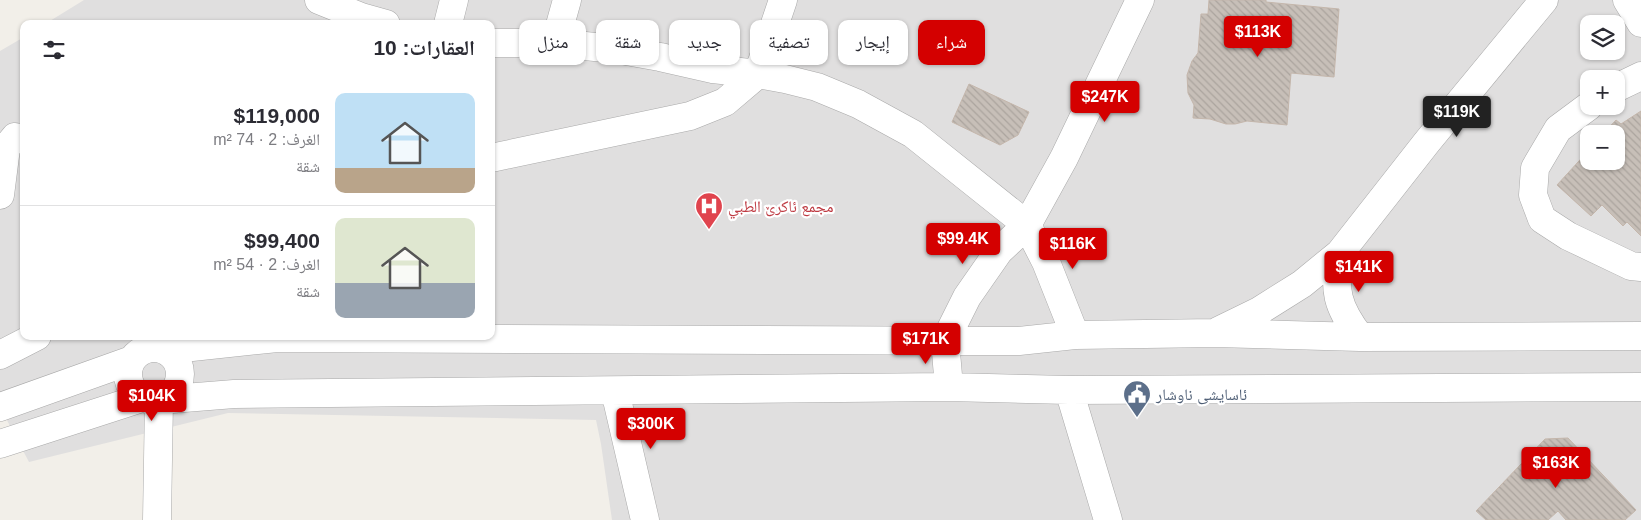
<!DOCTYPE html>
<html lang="ar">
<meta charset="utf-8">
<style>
:root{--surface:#fff;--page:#f7f7f7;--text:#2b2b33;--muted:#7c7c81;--line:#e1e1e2;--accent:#d40000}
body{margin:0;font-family:Arial,"Noto Naskh Arabic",sans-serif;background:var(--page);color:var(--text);direction:rtl;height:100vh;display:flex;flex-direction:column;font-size:19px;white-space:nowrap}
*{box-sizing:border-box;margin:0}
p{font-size:16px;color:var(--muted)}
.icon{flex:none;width:28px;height:28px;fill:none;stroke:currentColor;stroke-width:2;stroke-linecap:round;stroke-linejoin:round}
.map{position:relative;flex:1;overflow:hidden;direction:ltr}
.drawer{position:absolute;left:20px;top:20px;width:475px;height:320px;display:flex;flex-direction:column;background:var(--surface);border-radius:10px;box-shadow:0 1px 4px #0004;direction:rtl}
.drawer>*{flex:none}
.guide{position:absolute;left:510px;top:20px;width:475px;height:45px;direction:rtl;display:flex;gap:10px}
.fabs{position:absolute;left:1580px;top:15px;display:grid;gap:10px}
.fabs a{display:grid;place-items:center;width:45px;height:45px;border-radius:10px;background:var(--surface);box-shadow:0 1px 4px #0004;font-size:25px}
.price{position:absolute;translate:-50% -42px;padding:0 11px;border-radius:5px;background:var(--accent);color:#fff;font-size:16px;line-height:32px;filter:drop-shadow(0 1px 2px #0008)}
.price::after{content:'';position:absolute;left:50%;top:30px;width:15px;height:11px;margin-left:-8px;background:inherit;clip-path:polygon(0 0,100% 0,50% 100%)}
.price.on{background:#222;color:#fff}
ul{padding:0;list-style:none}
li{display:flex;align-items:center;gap:15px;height:125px;padding:0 20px}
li+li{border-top:1px solid var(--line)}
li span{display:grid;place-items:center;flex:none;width:140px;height:100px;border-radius:10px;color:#555}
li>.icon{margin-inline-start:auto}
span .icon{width:60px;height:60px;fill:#fffc;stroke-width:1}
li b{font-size:21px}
h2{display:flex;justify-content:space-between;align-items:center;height:60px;padding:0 20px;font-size:21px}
.pill{padding:0 18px;border-radius:10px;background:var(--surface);box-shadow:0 1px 4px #0004;font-size:18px;line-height:45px}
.pill.on{background:var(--accent);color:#fff}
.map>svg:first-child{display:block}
</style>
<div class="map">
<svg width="1641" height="520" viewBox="0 0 1641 520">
<defs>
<pattern id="building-back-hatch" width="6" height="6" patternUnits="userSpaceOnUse" patternTransform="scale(1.25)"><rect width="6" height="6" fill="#c7bfb8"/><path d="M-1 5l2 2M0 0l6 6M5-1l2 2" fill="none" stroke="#aba49e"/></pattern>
</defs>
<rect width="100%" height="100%" fill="#f2efe9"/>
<path fill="#e0dfdf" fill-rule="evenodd" d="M84 0H1641V520H612L601 444 596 420 228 413 29 462 0 407V51L24 37V336H491V24H45ZM1589 24H1616V51H1589ZM1589 79H1616V106H1589ZM1589 134H1616V161H1589Z"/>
<path fill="url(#building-back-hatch)" stroke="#c4b6ab" d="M1209 0H1266V2L1339 9 1334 77 1291 73 1287 125 1247 121 1235 124H1226L1210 119 1193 118 1194 105 1188 93 1187 75 1192 61 1198 53 1201 14H1208Z
M969 84 1029 112 1018 135 1000 145 952 122Z
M1641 111V236L1627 222 1623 226 1602 205 1591 216 1557 185 1589 150V161H1616V134H1603L1616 120 1621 124Z
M1568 438 1636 510 1625 520H1566L1558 511 1548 520H1486L1476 511 1545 439Z"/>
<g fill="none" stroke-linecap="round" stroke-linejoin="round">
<g stroke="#a9a9a9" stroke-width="29">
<path id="minor" d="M319 0 361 17 386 24
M1627 0 1641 23
M448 24 454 0
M491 43H555L615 49 660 57 713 69 758 74 785 79 817 87 858 104 913 134 1027 225 1046 262 1075 335
M555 43 567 0
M1616 88 1641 76
M1589 106 1558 129 1535 168 1533 195 1542 219 1568 236 1631 266 1641 267
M491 158 690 116 725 102 758 74 783 0
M0 195 6 148 15 137
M1340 253C1333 290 1337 307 1360 337
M1218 331 1259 311 1302 284 1340 253 1427 142 1544 0
M128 374a26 26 0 1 1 52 0a26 26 0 1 1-52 0Z
M164 350 277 338 1019 341 1075 335 1215 333 1360 337 1641 336
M0 355 37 336
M949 387 945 341 967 297 999 251 1027 225 1064 158 1140 0
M1069 390 1108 520
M615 391 645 520
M0 407 132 360
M0 444 142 398
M157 520 159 400 234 394 949 387 1069 390 1641 387"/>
</g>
<use href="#minor" stroke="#fff" stroke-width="28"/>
</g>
<defs>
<g id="hospital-pin" transform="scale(1.4375)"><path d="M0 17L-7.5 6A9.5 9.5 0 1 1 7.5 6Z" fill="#e0444e" stroke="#fff"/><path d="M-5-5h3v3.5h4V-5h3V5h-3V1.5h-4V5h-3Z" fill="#fff"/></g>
<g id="civic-pin" transform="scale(1.4375)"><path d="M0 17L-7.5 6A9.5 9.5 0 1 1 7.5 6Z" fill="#5c6f8a" stroke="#fff"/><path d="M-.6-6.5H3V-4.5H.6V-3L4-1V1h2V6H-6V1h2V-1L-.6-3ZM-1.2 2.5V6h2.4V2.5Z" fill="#fff"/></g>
</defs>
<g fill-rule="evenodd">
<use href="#hospital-pin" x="709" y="206"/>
<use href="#civic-pin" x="1137" y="394"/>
</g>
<g text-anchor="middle" stroke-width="4.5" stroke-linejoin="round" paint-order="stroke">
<g font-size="16" fill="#be3a42" stroke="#fff" text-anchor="start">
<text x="728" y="212">مجمع ئاکرێ الطبي</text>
</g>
<g font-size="16" fill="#4e5e75" stroke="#fff" text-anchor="start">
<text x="1156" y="400">ئاسايشى ناوشار</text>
</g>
</g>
</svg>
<div class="fabs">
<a><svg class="icon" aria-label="layers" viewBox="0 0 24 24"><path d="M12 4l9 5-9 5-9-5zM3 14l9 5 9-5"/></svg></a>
<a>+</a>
<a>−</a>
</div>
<b class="price" style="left:1258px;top:58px">$113K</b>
<b class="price" style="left:1105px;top:123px">$247K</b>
<b class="price on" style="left:1457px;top:138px">$119K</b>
<b class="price" style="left:963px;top:265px">$99.4K</b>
<b class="price" style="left:1073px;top:270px">$116K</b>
<b class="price" style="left:1359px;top:293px">$141K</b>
<b class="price" style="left:926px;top:365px">$171K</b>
<b class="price" style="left:152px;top:422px">$104K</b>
<b class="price" style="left:651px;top:450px">$300K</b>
<b class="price" style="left:1556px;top:489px">$163K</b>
<div class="guide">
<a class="pill on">شراء</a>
<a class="pill">إيجار</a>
<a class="pill">تصفية</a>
<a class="pill">جديد</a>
<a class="pill">شقة</a>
<a class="pill">منزل</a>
</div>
<section class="drawer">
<h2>العقارات: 10<svg class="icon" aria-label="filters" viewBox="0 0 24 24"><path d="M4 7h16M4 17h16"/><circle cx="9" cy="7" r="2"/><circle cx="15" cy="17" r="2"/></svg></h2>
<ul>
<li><span style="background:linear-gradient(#bfe0f5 75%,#b9a48a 0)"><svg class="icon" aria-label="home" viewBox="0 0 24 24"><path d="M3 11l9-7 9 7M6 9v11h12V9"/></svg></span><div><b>$119,000</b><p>الغرف: 2 · 74 m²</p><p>شقة</p></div></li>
<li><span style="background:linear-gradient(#dfe7d0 65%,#9aa5b1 0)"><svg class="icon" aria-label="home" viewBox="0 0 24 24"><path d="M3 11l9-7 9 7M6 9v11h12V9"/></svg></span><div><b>$99,400</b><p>الغرف: 2 · 54 m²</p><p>شقة</p></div></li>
</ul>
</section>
</div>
